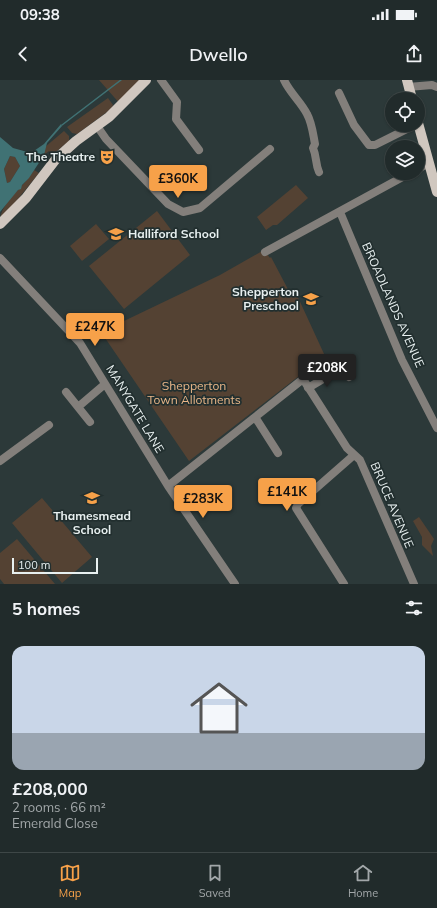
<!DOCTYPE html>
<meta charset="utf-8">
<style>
:root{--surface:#212b2b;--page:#293333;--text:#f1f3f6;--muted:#a2a7a9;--line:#3e4747;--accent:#f7a149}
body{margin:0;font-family:Mulish,sans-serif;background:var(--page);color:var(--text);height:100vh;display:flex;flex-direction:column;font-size:15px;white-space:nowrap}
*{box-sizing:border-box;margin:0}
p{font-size:13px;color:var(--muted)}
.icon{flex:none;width:22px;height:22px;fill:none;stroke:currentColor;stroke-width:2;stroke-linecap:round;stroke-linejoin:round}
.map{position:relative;height:504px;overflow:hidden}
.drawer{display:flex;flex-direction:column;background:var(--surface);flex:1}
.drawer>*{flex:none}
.fabs{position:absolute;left:385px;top:12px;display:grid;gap:8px}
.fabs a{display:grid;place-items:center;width:40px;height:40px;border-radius:50%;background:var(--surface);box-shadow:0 1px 3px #0004,0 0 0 1px var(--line);font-size:20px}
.scale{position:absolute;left:12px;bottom:10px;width:86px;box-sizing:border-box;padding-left:4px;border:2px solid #e8f0f0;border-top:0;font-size:11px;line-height:14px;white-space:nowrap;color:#e8f0f0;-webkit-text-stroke:3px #222f2f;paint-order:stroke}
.price{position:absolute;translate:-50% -34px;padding:0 9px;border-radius:4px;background:var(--accent);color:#111;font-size:13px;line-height:26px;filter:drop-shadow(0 1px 2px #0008)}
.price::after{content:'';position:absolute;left:50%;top:24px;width:12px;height:9px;margin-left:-6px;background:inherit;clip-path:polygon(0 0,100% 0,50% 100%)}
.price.active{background:#222;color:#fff}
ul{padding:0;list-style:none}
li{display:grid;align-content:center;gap:8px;height:212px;padding:0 12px}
li span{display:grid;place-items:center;height:124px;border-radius:12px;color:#555}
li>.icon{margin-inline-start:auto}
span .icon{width:72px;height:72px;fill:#fffc;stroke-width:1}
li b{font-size:17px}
h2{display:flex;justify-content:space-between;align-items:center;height:48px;padding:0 12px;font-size:17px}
.status{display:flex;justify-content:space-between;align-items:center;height:28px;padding:0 20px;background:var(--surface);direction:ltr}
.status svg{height:11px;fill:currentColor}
header{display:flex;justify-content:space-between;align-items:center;height:52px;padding:0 12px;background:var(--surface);font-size:18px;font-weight:600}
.tab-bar{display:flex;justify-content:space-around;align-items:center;height:56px;border-top:1px solid var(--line);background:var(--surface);font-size:11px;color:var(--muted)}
.tab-bar a{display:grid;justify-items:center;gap:2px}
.tab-bar .active{color:var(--accent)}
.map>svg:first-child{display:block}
</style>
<div class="status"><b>09:38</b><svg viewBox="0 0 49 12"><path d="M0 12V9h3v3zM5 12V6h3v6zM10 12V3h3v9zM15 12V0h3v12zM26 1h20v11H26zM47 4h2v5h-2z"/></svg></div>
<header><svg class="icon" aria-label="back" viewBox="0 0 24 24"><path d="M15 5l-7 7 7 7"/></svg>Dwello<svg class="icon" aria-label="share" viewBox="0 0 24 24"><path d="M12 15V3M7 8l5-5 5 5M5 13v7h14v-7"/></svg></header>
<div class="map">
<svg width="437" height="504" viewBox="0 0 437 504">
<rect width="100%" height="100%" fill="#2c3939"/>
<path fill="#544233" d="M99 0H146L121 25Z
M108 18 113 25 111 29 77 54 72 53 67 47Z
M64 51 69 56V61L52 75 49 71 44 75 45 67Z
M10 76 15 77 20 86 10 102 7 103 4 89Z
M34 90 39 93 0 141C0 123 25 106 34 90Z
M296 105 308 118 277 145H273L266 150 257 137Z
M157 131 190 175 124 229 89 186Z
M96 144 109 159 82 181 70 166Z
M264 170 270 178 271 177 291 215 296 213 325 276 189 381 101 252 220 195Z
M42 418 92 477 62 503 12 443Z
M419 437 434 459 431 466 433 476 422 465V457L413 441Z
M17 459 55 504H4L0 499V473Z"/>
<path fill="#407274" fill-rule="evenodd" d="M61 44 62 46 47 63 44 75 29 98 22 105 21 109 18 110 0 132V57L13 68 31 73 44 64ZM10 76 15 77 20 86 10 102 7 103 4 89Z"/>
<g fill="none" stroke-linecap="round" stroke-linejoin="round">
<path stroke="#407274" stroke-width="1.5" d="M62 45 121 0"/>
<path stroke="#837f7b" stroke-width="8" d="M161 0 177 22 176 39 199 70
M284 0C290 13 301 22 307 34 312 43 313 54 315 64L313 68C317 77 315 83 319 92
M408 7 432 5 437 7
M339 13 354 45 369 65H375L415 45
M97 46 106 59 168 124 183 132 200 128 270 69
M418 89 429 83
M340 132 402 280 437 348
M265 172 410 93
M0 178 80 263 168 406 235 504
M308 308 343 287 349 297
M66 312 90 342
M78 327 105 304
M255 337 278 373
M0 381 49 345
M168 406 303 299 347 368 360 380 414 504
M344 504 296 428 298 424 354 375"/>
<path stroke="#d0c7bf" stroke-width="10" d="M407 0 412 19
M418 43 437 112
M0 144 26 118 56 79 76 61 109 37 146 0"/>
</g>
<defs>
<g id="theatre-bare" transform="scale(1.2)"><path d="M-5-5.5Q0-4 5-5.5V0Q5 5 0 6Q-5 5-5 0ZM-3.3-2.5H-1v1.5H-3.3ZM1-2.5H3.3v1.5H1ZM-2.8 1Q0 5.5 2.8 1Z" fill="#f7a149" stroke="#222f2f" stroke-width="2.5" paint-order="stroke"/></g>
<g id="school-bare" transform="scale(1.2)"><path d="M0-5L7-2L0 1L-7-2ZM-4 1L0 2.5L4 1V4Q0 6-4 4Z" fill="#f7a149" stroke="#222f2f" stroke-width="2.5" paint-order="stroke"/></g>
</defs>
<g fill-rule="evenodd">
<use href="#theatre-bare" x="107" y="77"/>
<use href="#school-bare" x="116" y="154"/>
<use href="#school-bare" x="311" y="219"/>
<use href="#school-bare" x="92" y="418"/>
</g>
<g text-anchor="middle" stroke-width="3.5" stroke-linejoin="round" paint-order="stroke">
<g font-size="12" font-weight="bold" fill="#e8f0f0" stroke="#222f2f" text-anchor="end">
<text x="95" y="81">The Theatre</text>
<text x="128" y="158" text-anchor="start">Halliford School</text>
<text x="299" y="216">Shepperton<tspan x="299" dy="14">Preschool</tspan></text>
<text x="92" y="440" text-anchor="middle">Thamesmead<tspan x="92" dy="14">School</tspan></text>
</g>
<g font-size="12" fill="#e8f0f0" stroke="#222f2f">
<text transform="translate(393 225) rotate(66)" y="4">BROADLANDS AVENUE</text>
<text transform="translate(135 329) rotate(59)" y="4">MANYGATE LANE</text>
<text transform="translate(392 425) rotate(67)" y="4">BRUCE AVENUE</text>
</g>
<g font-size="12" fill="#e9b688" stroke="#222f2f">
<text x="194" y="310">Shepperton<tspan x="194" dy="14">Town Allotments</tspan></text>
</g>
</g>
</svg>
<div class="fabs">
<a><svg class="icon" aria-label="locate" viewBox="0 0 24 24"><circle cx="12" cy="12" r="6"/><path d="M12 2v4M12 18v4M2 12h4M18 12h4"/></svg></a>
<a><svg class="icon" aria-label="layers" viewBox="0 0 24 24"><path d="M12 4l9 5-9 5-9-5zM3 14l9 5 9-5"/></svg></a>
</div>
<div class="scale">100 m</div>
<b class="price" style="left:178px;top:119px">£360K</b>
<b class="price" style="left:95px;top:267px">£247K</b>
<b class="price active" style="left:327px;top:308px">£208K</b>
<b class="price" style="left:287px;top:432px">£141K</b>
<b class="price" style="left:203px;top:439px">£283K</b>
</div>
<section class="drawer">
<h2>5 homes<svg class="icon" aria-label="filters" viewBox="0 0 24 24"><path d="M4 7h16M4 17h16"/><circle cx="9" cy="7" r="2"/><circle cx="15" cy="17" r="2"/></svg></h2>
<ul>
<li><span style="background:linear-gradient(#c9d6e8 70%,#9aa5b1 0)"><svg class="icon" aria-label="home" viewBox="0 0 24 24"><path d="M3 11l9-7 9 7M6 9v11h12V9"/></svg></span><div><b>£208,000</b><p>2 rooms · 66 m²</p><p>Emerald Close</p></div></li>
</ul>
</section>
<nav class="tab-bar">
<a class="active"><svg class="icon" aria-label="map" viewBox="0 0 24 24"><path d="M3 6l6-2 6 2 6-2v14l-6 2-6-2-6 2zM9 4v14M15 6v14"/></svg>Map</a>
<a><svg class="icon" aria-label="saved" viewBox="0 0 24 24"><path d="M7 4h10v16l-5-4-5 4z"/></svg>Saved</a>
<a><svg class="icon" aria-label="home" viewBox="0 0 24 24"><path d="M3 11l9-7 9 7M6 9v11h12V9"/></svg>Home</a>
</nav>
